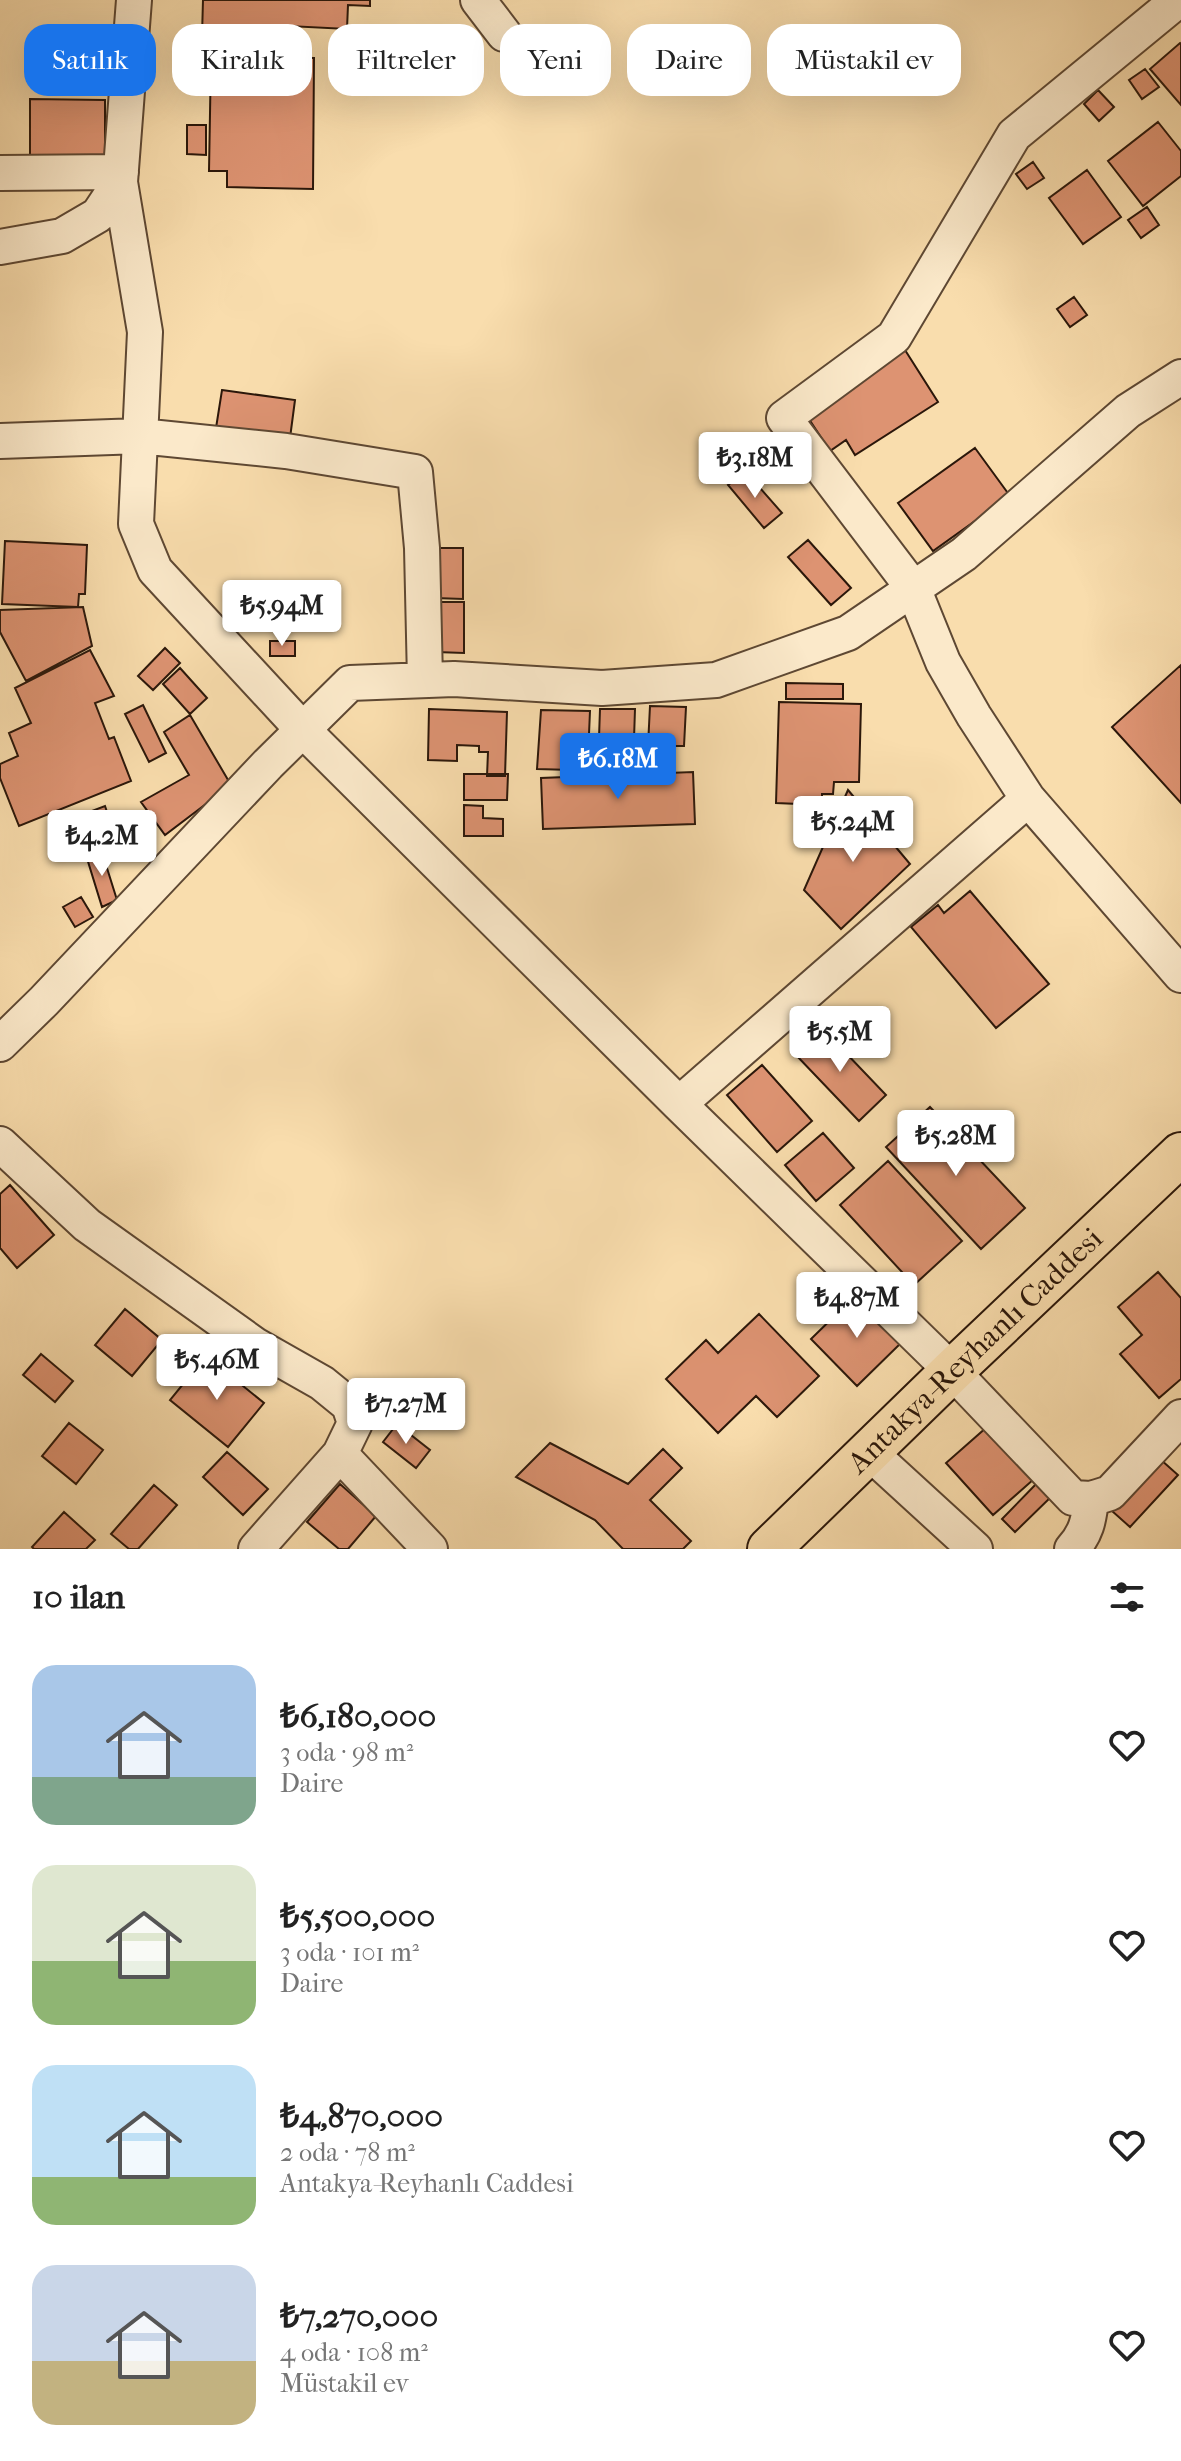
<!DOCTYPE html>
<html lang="tr">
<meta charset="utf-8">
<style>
:root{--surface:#fff;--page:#f6f6f6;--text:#222;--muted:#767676;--accent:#1a73e8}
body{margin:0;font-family:"IM FELL French Canon",serif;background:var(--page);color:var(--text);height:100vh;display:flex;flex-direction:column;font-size:30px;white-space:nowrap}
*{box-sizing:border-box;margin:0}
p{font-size:26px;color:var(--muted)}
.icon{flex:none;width:44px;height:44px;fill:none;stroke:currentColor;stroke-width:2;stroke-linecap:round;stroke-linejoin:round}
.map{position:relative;height:1549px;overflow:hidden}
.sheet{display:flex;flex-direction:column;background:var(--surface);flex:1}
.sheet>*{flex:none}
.banner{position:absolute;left:24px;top:24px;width:1134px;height:72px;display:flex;gap:16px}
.price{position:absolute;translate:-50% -68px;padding:0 18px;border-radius:8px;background:#fff;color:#222;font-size:26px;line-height:52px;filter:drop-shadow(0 2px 4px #0008)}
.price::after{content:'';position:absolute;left:50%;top:48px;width:24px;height:18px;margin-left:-12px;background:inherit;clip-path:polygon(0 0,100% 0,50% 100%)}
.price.current{background:var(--accent);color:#fff}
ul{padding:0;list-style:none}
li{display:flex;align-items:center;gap:24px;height:200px;padding:0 32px}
li span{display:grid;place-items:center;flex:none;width:224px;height:160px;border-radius:24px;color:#555}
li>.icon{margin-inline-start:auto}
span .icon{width:96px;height:96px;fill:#fffc;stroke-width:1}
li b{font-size:34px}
h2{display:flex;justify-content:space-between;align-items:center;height:96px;padding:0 32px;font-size:34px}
.tag{padding:0 28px;border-radius:24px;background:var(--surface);box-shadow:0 8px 32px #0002;font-size:28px;line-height:72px}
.tag.current{background:var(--accent);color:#fff}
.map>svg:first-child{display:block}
</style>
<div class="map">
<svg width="1181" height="1549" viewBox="0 0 1181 1549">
<rect width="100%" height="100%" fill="#f9ddad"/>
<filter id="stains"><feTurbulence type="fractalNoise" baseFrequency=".0025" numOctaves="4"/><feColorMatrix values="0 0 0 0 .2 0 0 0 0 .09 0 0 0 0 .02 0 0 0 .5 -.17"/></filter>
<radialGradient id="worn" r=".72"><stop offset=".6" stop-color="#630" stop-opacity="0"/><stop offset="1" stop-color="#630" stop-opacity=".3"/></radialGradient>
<path fill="#dd9372" stroke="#2b170a" stroke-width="2" d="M203 0H370V6L348 5 347 29 269 25V39L202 36Z
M1180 43 1181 44V105L1150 69Z
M211 56 314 58 313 189 227 187V171H209Z
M1145 69 1159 87 1142 99 1129 80Z
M1098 90 1114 107 1099 121 1084 104Z
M30 99 105 100V157H30Z
M1158 122 1181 151V176L1143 206 1108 161Z
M187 125H206V155L187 154Z
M1033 162 1044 178 1027 189 1016 174Z
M1087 170 1121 217 1083 244 1049 198Z
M1147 207 1159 225 1141 238 1128 220Z
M1074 297 1087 315 1070 327 1057 309Z
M905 350 938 402 855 455 846 440 830 451 805 413Z
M222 390 295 400 290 438 216 428Z
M975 448 1010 496 933 551 898 503Z
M746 472 782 513 764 528 728 485Z
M808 540 851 588 831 605 788 557Z
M5 541 87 545 85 594H79L78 607 2 604Z
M435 548H463V599L435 598Z
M436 602H464V653L436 652Z
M83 607 92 646 26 681 0 632V610Z
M270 641H295V656H270Z
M165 648 180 663 153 690 138 676Z
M90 650 114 696 95 703 109 739 114 737 131 781 19 826 0 778V764L18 756 9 733 31 723 15 688Z
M1181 665V803L1112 727Z
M180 668 207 698 190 714 163 684Z
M786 683 843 684V699H786Z
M779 702 861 704 859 782H834L833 794H822V805L776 803Z
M143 705 166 753 149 762 125 714Z
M650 706 686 707 684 746H648Z
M429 709 507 712 505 776H487L488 752H479V746L457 745V761L428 760Z
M600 709H635L634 739 599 738Z
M541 710 590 711 589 734H573L572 770 537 769Z
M190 715 231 785 165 835 141 802 189 775 164 732Z
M693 772 695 824 543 829 541 778Z
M464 774H508L507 800H464Z
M848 790 910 864 841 929 804 890Z
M464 805 483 806V818L503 819V836H464Z
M105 806 112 827 120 824 130 851 106 860 89 812Z
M101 849 117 900 102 907 86 855Z
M970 891 1049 984 996 1028 911 927 938 905 944 913Z
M81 897 93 917 75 927 63 907Z
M822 1028 886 1095 859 1121 795 1054Z
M762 1065 812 1121 777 1152 727 1095Z
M930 1107 1025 1208 981 1249 886 1147Z
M823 1133 854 1168 816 1201 785 1165Z
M888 1161 962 1241 914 1285 840 1205Z
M10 1185 54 1235 17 1268 0 1248V1194Z
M1158 1272 1181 1298V1379L1159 1398 1120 1354 1142 1335 1118 1307Z
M857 1294 903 1341 857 1386 811 1339Z
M125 1309 162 1340 132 1376 95 1345Z
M759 1314 819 1376 777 1417 756 1396 718 1433 666 1379 706 1340 718 1353Z
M41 1354 73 1381 55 1402 23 1375Z
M206 1356 264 1403 228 1447 170 1400Z
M69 1423 103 1450 76 1484 42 1456Z
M397 1424 430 1450 416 1468 383 1442Z
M987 1427 1034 1479 993 1515 946 1463Z
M550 1443 628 1484 663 1449 682 1468 650 1500 691 1541 683 1549H623L595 1520 516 1477Z
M227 1452 268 1489 243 1515 203 1477Z
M1160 1459 1178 1475 1130 1527 1112 1511Z
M1040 1480 1054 1494 1015 1532 1002 1519Z
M340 1484 376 1516 348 1549H339L307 1522Z
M154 1485 177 1505 138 1549H129L111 1534Z
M64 1512 95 1540 86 1549H34L32 1547Z"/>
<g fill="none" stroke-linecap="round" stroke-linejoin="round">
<g stroke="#5e4833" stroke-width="38">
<path id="minor" d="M478 0 504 34
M1181 2 1177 1 1014 135 894 337 784 418 913 588 943 662 974 716 1028 799 1181 975
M0 173 121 172
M120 182 145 332 136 524 155 570 303 730 679 1104 952 1371 1073 1498 1091 1499 1110 1493 1181 1417
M0 247 62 236 98 215 120 182 134 0
M0 441 140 436 286 451 415 472 422 548 425 680
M0 1044 44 1001 268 764 350 683 454 679 602 688 716 680 848 633 964 554 1128 411 1181 377
M679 1104 1028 799
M0 1144 87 1225 255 1345 322 1383 349 1405 355 1423 340 1454 256 1549
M869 1452 975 1549
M340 1454 430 1549
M1072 1549C1086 1534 1089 1520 1091 1499"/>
</g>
<g stroke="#2b170a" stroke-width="46">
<g id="major">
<path id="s1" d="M769 1549 952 1371 1181 1154"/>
</g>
</g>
<use href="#minor" stroke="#fbe9ca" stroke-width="34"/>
<use href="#major" stroke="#f9ddad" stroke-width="42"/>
</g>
<g text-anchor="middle" stroke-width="7" stroke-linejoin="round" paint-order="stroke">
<g font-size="30" fill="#2b170a" stroke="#fbe9ca">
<text dy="10" stroke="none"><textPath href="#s1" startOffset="286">Antakya-Reyhanlı Caddesi</textPath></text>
</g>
</g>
<rect width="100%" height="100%" filter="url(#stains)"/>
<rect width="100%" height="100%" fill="url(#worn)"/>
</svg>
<b class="price" style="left:755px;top:500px">₺3.18M</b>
<b class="price" style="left:282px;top:648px">₺5.94M</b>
<b class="price current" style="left:618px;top:801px">₺6.18M</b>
<b class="price" style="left:853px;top:864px">₺5.24M</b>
<b class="price" style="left:102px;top:878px">₺4.2M</b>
<b class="price" style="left:840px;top:1074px">₺5.5M</b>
<b class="price" style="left:956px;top:1178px">₺5.28M</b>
<b class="price" style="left:857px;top:1340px">₺4.87M</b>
<b class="price" style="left:217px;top:1402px">₺5.46M</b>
<b class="price" style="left:406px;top:1446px">₺7.27M</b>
<div class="banner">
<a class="tag current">Satılık</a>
<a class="tag">Kiralık</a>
<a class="tag">Filtreler</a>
<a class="tag">Yeni</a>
<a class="tag">Daire</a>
<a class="tag">Müstakil ev</a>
</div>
</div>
<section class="sheet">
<h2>10 ilan<svg class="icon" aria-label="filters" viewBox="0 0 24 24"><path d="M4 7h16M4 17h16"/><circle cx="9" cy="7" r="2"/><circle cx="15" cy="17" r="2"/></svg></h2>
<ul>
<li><span style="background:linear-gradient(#a9c7e8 70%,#7fa58c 0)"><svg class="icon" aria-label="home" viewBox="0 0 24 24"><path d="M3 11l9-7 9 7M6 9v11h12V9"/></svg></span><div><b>₺6,180,000</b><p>3 oda · 98 m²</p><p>Daire</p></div><svg class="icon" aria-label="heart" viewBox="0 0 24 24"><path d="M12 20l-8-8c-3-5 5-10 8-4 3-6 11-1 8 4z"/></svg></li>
<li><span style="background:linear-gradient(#dfe7d0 60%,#8fb573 0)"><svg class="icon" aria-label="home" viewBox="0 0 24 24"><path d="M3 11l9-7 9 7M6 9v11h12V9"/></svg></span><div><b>₺5,500,000</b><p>3 oda · 101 m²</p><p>Daire</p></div><svg class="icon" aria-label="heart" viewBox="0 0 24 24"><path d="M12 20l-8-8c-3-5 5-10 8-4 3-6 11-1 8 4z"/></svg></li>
<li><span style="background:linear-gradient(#bfe0f5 70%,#8fb573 0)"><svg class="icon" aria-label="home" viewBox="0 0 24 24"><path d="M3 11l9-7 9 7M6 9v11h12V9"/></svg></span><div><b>₺4,870,000</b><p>2 oda · 78 m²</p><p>Antakya-Reyhanlı Caddesi</p></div><svg class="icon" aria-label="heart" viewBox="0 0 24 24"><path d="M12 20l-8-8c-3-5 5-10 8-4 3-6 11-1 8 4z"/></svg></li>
<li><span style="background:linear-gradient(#c9d6e8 60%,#c2b280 0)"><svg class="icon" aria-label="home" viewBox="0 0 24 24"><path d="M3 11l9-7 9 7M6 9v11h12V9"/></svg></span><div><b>₺7,270,000</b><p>4 oda · 108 m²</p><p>Müstakil ev</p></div><svg class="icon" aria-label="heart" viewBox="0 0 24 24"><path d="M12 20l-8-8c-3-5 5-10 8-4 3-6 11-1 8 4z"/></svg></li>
</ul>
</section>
